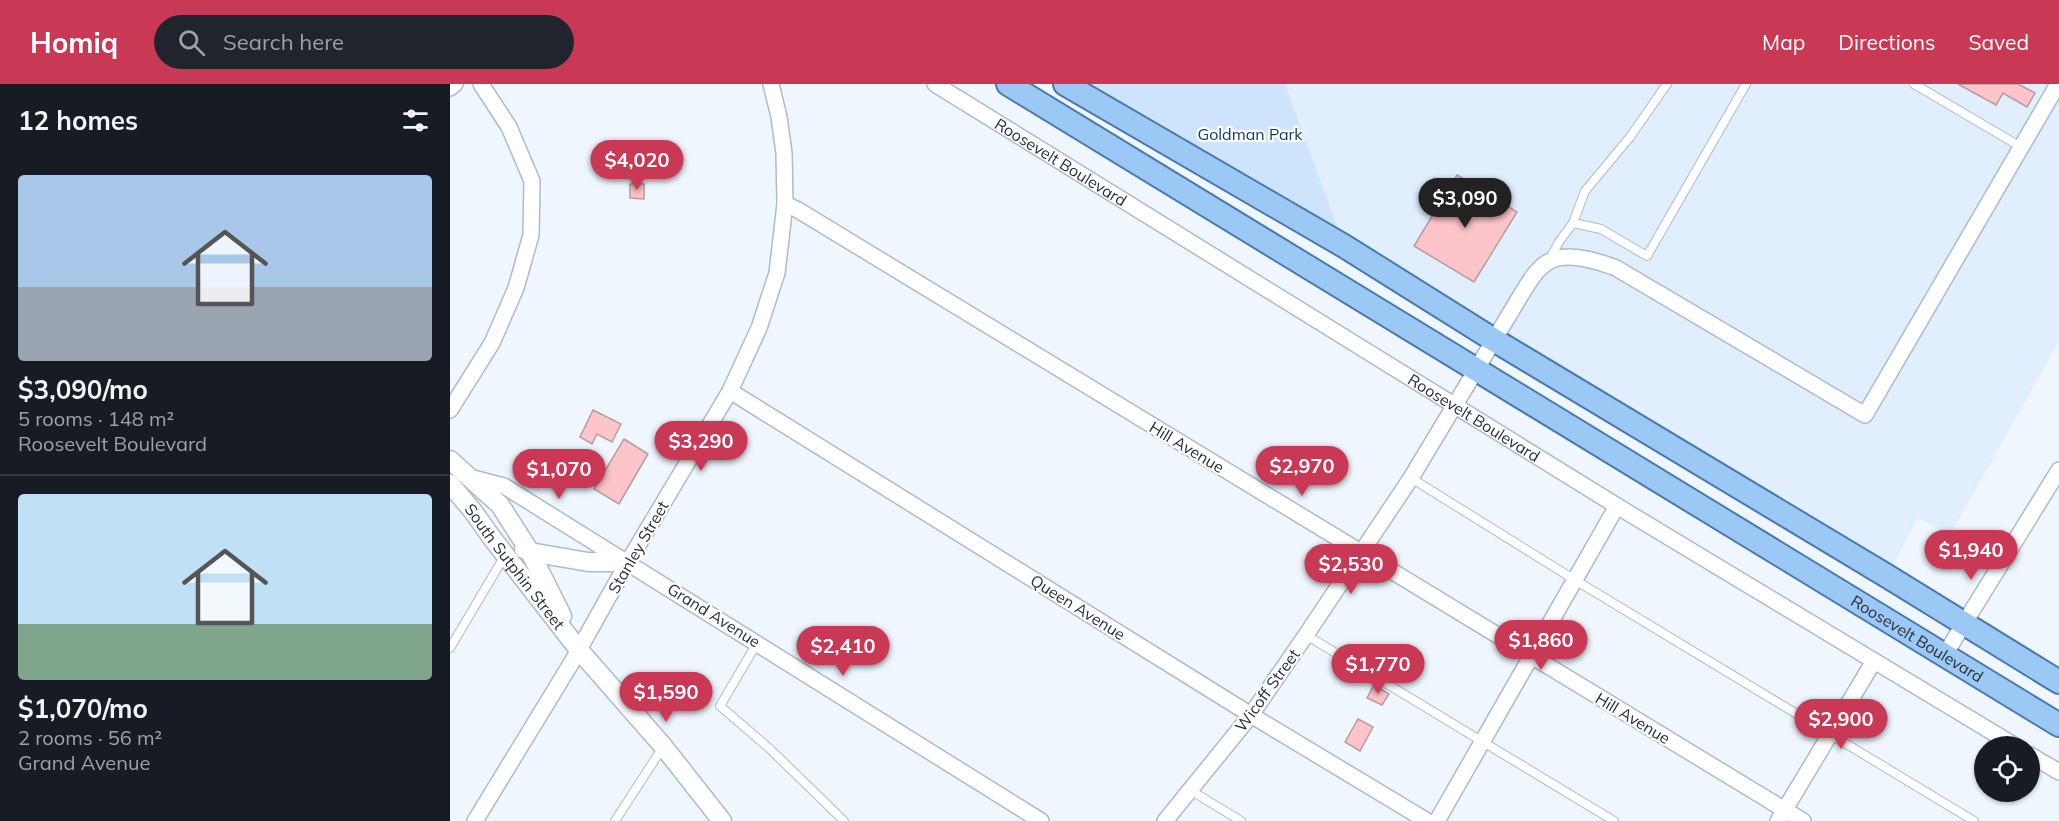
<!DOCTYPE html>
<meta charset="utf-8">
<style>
:root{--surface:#171b24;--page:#20242c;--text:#f1f3f6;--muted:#9ea1a6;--line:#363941;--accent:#c93956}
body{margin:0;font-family:Mulish,sans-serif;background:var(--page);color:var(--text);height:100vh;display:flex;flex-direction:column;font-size:22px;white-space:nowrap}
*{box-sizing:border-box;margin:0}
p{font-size:20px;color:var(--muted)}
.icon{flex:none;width:33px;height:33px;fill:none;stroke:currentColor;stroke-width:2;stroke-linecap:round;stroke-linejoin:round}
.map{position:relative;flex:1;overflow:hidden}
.panel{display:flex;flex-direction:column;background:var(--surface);width:450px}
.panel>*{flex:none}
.tools{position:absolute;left:1524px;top:652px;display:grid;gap:12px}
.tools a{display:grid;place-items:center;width:66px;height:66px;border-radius:50%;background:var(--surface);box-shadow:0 2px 4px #0004;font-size:30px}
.price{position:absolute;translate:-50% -51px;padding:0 14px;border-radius:21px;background:var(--accent);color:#fff;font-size:20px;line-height:39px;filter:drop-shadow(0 2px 3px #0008)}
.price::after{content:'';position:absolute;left:50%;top:36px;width:18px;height:14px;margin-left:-9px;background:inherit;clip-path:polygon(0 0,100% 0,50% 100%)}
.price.on{background:#222;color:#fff}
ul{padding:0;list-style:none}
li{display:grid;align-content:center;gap:12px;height:318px;padding:0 18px}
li+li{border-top:2px solid var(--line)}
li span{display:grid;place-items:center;height:186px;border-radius:6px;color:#555}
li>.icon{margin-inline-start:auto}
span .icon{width:108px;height:108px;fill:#fffc;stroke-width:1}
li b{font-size:26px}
h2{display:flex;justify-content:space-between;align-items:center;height:72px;padding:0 18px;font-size:26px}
header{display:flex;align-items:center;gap:36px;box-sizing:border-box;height:84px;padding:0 30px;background:var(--accent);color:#fff}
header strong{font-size:28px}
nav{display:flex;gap:33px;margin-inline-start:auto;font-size:21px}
.search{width:420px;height:54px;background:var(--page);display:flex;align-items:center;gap:15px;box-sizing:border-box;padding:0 21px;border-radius:33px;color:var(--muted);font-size:22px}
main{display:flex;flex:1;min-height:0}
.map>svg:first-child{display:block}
</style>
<header>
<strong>Homiq</strong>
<div class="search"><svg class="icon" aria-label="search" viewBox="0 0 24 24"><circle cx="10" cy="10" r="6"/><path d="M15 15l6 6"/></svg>Search here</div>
<nav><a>Map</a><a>Directions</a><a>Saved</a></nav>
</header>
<main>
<section class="panel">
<h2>12 homes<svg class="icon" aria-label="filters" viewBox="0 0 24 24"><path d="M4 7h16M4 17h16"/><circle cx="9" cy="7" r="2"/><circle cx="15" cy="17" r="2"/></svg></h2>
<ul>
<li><span style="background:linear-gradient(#a9c7e8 60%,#9aa5b1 0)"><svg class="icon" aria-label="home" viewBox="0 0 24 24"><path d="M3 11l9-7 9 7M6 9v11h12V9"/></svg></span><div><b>$3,090/mo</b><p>5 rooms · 148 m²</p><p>Roosevelt Boulevard</p></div></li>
<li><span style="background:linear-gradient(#bfe0f5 70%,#7fa58c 0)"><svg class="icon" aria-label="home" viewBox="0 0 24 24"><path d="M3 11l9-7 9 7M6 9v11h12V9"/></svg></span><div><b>$1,070/mo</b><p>2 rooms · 56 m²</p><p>Grand Avenue</p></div></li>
</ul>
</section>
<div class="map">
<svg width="1609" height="737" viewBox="0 0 1609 737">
<rect width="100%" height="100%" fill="#eff6fe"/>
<path fill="#e0eefe" d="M835 0H1609V257L1500 451 1468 434 1437 492 894 162Z"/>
<path fill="#cee4fd" d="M615 0H835L894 162Z"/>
<path fill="#fdc5c9" stroke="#b79b9d" stroke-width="1.5" d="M1508 0H1568L1585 9 1577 23 1553 9 1546 21Z
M1007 91 1067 128 1024 198 964 162Z
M180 100H194V115L180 114Z
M143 326 171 340 162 358 147 350 142 360 130 353Z
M174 355 198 370 169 420 144 405Z
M924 601 939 610 932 621 917 614Z
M908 635 923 643 910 667 895 658Z"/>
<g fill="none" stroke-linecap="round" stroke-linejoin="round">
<g stroke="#aabccf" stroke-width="10">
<path id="service" d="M1464 0 1571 63
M1123 139 1135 107 1180 53 1217 0
M1099 176 1109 158 1123 139 1151 145 1197 172 1296 0
M961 394 1125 496 1524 737
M856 551 1164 737
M307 559 270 622 319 664 394 737
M0 564 54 473
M740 706 791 737
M165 737 213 663"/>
</g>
<g stroke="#aabccf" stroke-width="18">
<g id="minor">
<path id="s1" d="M485 0 1167 422 1567 663"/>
<path d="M0 4 5 0"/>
<path d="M335 120 348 126 1353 737"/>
<path d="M280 307 801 631 977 737"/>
<path d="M0 326 42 259 66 204 81 151 82 97 59 43 31 0"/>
<path d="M23 394 54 402 591 737"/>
<path d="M1494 572 1609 386"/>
<path d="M1580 671 1609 688"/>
<path d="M25 737 122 578 178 478 280 307 309 244 327 189 335 120 334 69 329 33 321 0"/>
<path d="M715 737 801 631 856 551 961 394 1071 211C1078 200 1086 185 1098 178 1116 167 1148 177 1166 184L1415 331 1608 0"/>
<path d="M987 737 1167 422"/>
<path d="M1328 737 1424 577"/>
</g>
</g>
<g stroke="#aabccf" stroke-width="21">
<g id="tertiary">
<path d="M0 376 50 421 80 468 112 532"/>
<path id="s2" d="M0 400 22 426 42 454 129 566 213 662 272 737"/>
<path d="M74 465 80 468 138 478H178"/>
</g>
</g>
<g stroke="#487aaf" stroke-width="26">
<g id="primary">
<path id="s3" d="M558 0 1609 641"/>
<path d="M615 0 894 162 1044 256 1437 492 1609 598"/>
</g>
</g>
<use href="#service" stroke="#fff" stroke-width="8"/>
<use href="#minor" stroke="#fff" stroke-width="15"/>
<use href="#tertiary" stroke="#fff" stroke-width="18"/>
<use href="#primary" stroke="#9cc8f6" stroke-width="22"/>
</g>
<g text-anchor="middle" stroke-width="4.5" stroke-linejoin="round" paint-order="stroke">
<g font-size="16" fill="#103c67" stroke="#fff">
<text x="800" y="56">Goldman Park</text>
</g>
<g font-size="16" fill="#272e36" stroke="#fff">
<text dy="6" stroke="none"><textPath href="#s1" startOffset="148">Roosevelt Boulevard</textPath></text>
<text dy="6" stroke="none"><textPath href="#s1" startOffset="634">Roosevelt Boulevard</textPath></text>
<text transform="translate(737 363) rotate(31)" y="6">Hill Avenue</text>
<text transform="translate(188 463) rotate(-60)" y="6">Stanley Street</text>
<text dy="6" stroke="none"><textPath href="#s2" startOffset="105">South Sutphin Street</textPath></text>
<text transform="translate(628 523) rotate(32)" y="6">Queen Avenue</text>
<text transform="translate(264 531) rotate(32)" y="6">Grand Avenue</text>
<text dy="6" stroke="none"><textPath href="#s3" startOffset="1065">Roosevelt Boulevard</textPath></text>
<text transform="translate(817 606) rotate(-54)" y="6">Wicoff Street</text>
<text transform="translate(1183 634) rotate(31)" y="6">Hill Avenue</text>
</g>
</g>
</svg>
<div class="tools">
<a><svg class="icon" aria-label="locate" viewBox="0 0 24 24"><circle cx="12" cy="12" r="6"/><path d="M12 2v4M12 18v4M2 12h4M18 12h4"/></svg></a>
</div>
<b class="price" style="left:187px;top:107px">$4,020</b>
<b class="price on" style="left:1015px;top:145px">$3,090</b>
<b class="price" style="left:251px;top:388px">$3,290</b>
<b class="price" style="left:852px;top:413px">$2,970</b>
<b class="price" style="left:109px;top:416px">$1,070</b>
<b class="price" style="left:1521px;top:497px">$1,940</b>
<b class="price" style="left:901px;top:511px">$2,530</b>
<b class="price" style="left:1091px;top:587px">$1,860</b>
<b class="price" style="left:393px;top:593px">$2,410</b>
<b class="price" style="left:928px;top:611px">$1,770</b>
<b class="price" style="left:216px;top:639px">$1,590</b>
<b class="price" style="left:1391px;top:666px">$2,900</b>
</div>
</main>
